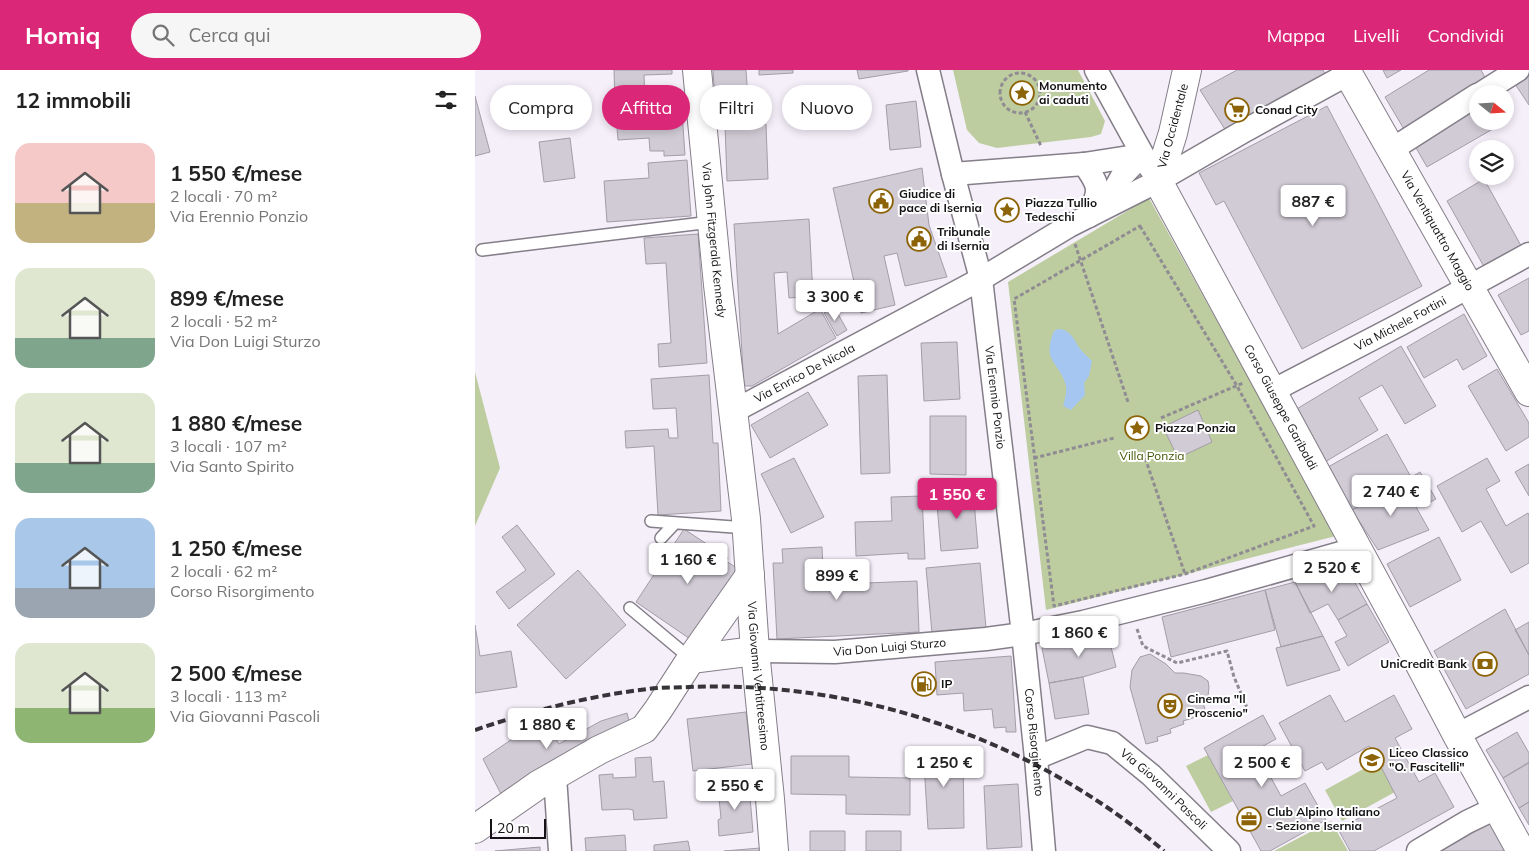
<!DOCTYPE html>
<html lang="it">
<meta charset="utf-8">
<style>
:root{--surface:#fff;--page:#f6f6f6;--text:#222;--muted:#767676;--accent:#db2777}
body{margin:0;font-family:Mulish,sans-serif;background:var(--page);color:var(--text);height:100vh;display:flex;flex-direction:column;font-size:19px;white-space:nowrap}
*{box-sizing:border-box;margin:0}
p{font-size:16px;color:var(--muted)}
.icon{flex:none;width:28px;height:28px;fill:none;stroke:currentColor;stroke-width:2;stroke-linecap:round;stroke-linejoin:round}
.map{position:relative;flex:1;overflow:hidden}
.drawer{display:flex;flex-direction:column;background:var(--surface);width:475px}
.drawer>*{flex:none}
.hud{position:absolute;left:15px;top:15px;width:475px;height:45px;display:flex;gap:10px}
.needle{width:32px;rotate:108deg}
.buttons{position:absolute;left:994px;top:15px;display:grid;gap:10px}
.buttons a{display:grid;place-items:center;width:45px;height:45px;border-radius:50%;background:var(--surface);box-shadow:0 2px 8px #0003;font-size:25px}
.scale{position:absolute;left:15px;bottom:12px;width:56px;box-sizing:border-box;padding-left:5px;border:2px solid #141215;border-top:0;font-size:14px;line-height:18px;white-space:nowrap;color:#141215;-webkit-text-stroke:4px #fff;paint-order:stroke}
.price{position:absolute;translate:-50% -42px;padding:0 11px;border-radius:5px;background:#fff;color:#222;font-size:16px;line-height:32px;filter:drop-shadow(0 1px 2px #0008)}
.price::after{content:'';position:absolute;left:50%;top:30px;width:15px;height:11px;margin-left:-8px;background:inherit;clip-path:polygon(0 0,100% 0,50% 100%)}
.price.on{background:var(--accent);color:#fff}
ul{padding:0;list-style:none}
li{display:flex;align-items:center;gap:15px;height:125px;padding:0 15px}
li span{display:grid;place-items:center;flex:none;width:140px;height:100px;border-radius:15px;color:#555}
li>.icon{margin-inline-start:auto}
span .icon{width:60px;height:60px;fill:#fffc;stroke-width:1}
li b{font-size:21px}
h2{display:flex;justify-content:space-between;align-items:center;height:60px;padding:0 15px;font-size:21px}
.pill{padding:0 18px;border-radius:22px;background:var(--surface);box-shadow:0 2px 8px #0003;font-size:18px;line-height:45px}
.pill.on{background:var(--accent);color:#fff}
header{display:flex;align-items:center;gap:30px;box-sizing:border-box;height:70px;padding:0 25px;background:var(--accent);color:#fff}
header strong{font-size:24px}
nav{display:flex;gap:28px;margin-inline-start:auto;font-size:18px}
.search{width:350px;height:45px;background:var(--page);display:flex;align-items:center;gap:12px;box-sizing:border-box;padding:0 18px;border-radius:28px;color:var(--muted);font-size:19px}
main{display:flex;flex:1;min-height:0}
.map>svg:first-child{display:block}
</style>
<header>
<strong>Homiq</strong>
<div class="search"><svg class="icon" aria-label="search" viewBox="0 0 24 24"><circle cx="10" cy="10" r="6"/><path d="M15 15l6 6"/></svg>Cerca qui</div>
<nav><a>Mappa</a><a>Livelli</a><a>Condividi</a></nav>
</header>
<main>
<section class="drawer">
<h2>12 immobili<svg class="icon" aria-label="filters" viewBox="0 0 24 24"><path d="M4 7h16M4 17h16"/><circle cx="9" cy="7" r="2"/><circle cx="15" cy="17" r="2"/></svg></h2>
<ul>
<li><span style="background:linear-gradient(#f6c9c9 60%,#c2b280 0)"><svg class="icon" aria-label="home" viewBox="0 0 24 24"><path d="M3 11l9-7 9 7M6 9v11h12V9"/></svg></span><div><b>1 550 €/mese</b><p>2 locali · 70 m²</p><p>Via Erennio Ponzio</p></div></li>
<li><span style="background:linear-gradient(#dfe7d0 70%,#7fa58c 0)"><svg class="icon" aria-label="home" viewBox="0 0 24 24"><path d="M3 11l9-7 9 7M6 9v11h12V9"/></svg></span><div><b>899 €/mese</b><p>2 locali · 52 m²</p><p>Via Don Luigi Sturzo</p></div></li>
<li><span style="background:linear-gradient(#dfe7d0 70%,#7fa58c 0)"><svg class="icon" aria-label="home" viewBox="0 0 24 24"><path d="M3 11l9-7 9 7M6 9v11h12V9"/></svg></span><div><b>1 880 €/mese</b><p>3 locali · 107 m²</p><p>Via Santo Spirito</p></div></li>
<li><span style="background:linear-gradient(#a9c7e8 70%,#9aa5b1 0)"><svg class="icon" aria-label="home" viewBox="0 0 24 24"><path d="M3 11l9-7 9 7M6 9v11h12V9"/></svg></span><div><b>1 250 €/mese</b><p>2 locali · 62 m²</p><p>Corso Risorgimento</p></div></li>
<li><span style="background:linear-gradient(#dfe7d0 65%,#8fb573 0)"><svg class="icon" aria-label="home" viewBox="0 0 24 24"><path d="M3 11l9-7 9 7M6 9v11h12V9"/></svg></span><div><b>2 500 €/mese</b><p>3 locali · 113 m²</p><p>Via Giovanni Pascoli</p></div></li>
</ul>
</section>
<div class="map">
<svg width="1054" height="781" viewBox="0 0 1054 781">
<rect width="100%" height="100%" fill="#f5effa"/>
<path fill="#bdcd9f" d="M478 0H603L630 51 626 64 616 67 522 78 504 73 492 60Z
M674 128 861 466 571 540 533 212Z
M0 302 25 398 0 456Z
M733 685 758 731 736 742 711 696Z
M903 691 920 722 867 751 850 720Z
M856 751 873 781H799Z"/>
<path fill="#a4c6f1" d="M583 259C594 259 598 267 603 276 606 281 612 286 617 291L614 306 609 313 610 325 596 340 588 336C590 330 592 322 591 316 585 292 566 292 579 261Z"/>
<path fill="#d1cbd6" stroke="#a39da8" d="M139 0H197V4L169 5 170 32 140 33Z
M238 0H271L274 42 241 44Z
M284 0H318V3L284 5Z
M382 0H433V1L384 9Z
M762 0H848L850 4 751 61 725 20Z
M908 0H926L912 8Z
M954 0H1006L1012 11 930 61 910 27Z
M1054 0V35L1036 8Z
M0 26 15 82 0 86Z
M1002 30V51H1020L1023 56 952 97 936 69Z
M441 31 446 77 415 80 411 35Z
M852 36 947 216 827 279 749 131 741 135 724 103Z
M207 42 210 85 189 86V81H175L174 68 143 70 141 46Z
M291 54 293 109 252 111 250 55Z
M95 68 100 108 69 112 64 72Z
M212 90 216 146 132 152 129 111 174 108 173 93Z
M447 98 454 155 472 207 430 216 422 183 409 186 420 235 386 243 358 118Z
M1009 109 1049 181 1012 202 972 131Z
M334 149 338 226 314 228 312 202 299 203 303 264 345 239 361 268 277 316H269L259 154Z
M223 164 232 293 184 297 183 274 196 273 191 193 171 194 169 168Z
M1054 208V261L1046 265 1023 225Z
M359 237 372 260 362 266 349 243Z
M989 244 1012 286 988 300 982 289 949 308 932 277Z
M482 272 485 329 449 331 446 273Z
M926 276 961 336 930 354 907 315 884 328 903 360 850 392 820 340Z
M1022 299 1054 353V367L1031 381 993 316Z
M234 305 238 373H243L246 441 183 445 179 376 151 378 150 361 193 359 194 368H203L201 338 178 339 176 309Z
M412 305 415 403 386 404 383 306Z
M333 322 353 355 295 388 276 355Z
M723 340 737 372 703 388 688 357Z
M455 346H491V405L455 404Z
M912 364 936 407 877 440 853 397Z
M319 388 349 447 316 463 286 404Z
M1012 388 1025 411 1011 419 1031 456 1053 443 1054 445V493L1036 503 1006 451 987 462 962 416Z
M1054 394V426L1040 402Z
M945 402 961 429 950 435 935 408Z
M927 412 954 460 903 480 877 440Z
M498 419 503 478 466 481 461 423Z
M447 426 450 489H433V483L381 486 380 452 417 451 416 427Z
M42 455 80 504 34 539 21 522 51 500 27 467Z
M209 459 253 488 251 491 265 500 218 571 161 532Z
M964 467 986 510 935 537 912 494Z
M347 477 348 500H365L366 514 442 511 444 562 302 569 298 493H308L307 479Z
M505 493 511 558 457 563 451 498Z
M871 497 892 534 863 550 853 534 835 543 820 512Z
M103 500 151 555 91 609 42 555Z
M820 512 848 566 806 577 790 520Z
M790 520 800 560 696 587 687 547Z
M892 534 914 572 873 596 860 572 872 566 863 550Z
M1030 539 1054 585V604L991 639 959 581Z
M1054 552V585L1040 560Z
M0 555 5 586 36 581 42 617 0 623Z
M632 561 641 597 608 607 574 613 567 578Z
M848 566 865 600 812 616 801 578Z
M675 584 691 594 700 603H709L726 606 733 611 734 617 733 626 727 628 731 644 708 651 709 654 695 659 696 663 682 667 683 671 671 674 655 617 657 600 665 587Z
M536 586 541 662H531V657L519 658 517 639 489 641 488 623 462 625 460 592Z
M608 607 614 644 580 649 574 613Z
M855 625 870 652 919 625 937 659 920 668 944 712 960 703 979 737 899 781H875L863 759 922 728 903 691 894 676 852 700 847 692 830 701 804 653Z
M271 642 277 694 218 701 212 649Z
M152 643 157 662 77 692 26 724 8 689 46 663 73 657 84 674 126 651Z
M788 645 801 669 781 680 806 726 830 713 851 750 795 781H786L729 678Z
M1042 662 1054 683V692L1028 708 1011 680Z
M448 677 488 681 489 758 453 759Z
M316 686H374V707L435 708V745L371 744V725L316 724Z
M176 687 178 712 189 711 192 748 159 750 158 740 153 739 127 740 124 705 138 704V708L161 707 160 688Z
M1054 693V732L1044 738 1028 708Z
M543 714 547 777 512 779 509 716Z
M274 716 278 762 244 766 243 750 246 748 243 719Z
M1054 732V755L1044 738Z
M1015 753 1031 781H966Z
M335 761H370V781H335Z
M391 761H426V781H391Z
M150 765 151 781H111L110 768Z
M213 771 215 781H179V775Z
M65 777V781H20Z
M285 778 286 781H249Z"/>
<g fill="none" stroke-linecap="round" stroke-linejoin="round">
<g stroke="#847e88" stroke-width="14">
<path id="lane" d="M7 180 236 152
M176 451 272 458
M186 468 200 453
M155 538 216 589"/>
</g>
<g stroke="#847e88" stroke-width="25">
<g id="street">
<path id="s1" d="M453 0 478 104 506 209 548 564 561 688 569 781"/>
<path d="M621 0 675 98"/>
<path d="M1005 24 1043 0"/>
<path d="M916 80 1002 25"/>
<path d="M609 94C626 118 625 119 614 146"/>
<path d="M478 104 609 94 667 85"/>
<path d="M630 137 647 106 667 85"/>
<path id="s2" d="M797 321 924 255 1054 184"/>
<path id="s3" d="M259 341 506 209 594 156 683 111 771 60 873 4"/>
<path id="s4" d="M280 581 360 582 511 569 548 564 608 552 731 521 883 478"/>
<path d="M982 665 1054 627"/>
<path id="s5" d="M561 688 612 667 637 673 676 705 754 781"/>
<path d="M80 706 85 781"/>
<path d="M943 781 992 752 1021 738"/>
</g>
</g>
<g stroke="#847e88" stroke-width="30">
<g id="secondary">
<path id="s6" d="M222 0 243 215 271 449 280 581 295 729 299 781"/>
<path id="s7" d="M712 0 698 63 683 111 933 572 982 665 1046 781"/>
<path id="s8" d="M871 0 1054 322"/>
<path d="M216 589 275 505"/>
<path d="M0 759 63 715 124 680 169 659 183 640 216 589 280 581"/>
</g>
</g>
<path stroke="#908c93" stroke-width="3" stroke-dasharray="4 2.5" stroke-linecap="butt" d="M525 23a20 20 0 1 1 40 0a20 20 0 1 1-40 0Z
M550 42 566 76
M665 156 762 316 839 456 710 504 579 536 539 229Z
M600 174 653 332
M686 348 768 313
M668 382 710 504
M559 388 639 368
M662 559 668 576 702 593 752 581 759 607 773 640"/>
<use href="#lane" stroke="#fff" stroke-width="11"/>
<use href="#street" stroke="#fff" stroke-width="22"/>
<use href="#secondary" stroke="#fff" stroke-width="28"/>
<path stroke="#363438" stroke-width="4" stroke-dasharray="8 4" stroke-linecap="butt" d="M0 660C56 641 113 626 173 619 186 617 200 618 214 617 384 610 560 670 689 781"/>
</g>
<defs>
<g id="sight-ring" transform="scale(1.25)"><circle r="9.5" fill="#fff" stroke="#8c6306" stroke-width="1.5"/><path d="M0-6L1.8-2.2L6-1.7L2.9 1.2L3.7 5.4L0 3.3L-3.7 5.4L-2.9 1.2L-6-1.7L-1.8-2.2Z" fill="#8c6306"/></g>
<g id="supermarket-ring" transform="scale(1.25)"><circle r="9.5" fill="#fff" stroke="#8c6306" stroke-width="1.5"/><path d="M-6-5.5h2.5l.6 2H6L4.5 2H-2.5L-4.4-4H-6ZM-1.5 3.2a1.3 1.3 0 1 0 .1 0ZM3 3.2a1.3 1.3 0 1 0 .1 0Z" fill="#8c6306"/></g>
<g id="civic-ring" transform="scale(1.25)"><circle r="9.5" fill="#fff" stroke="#8c6306" stroke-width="1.5"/><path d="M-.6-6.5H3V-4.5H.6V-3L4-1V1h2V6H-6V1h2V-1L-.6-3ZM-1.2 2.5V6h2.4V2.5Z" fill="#8c6306"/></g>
<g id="bank-ring" transform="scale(1.25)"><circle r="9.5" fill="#fff" stroke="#8c6306" stroke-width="1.5"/><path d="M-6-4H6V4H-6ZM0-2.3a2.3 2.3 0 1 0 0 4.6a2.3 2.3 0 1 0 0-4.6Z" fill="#8c6306"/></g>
<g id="fuel-ring" transform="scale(1.25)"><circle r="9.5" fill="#fff" stroke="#8c6306" stroke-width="1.5"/><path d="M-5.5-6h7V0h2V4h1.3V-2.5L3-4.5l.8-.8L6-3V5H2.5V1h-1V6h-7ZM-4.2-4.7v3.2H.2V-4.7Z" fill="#8c6306"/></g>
<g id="theatre-ring" transform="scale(1.25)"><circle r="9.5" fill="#fff" stroke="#8c6306" stroke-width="1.5"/><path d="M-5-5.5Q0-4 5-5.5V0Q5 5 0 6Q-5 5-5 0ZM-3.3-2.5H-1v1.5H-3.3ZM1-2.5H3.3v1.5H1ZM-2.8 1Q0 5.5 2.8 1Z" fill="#8c6306"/></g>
<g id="school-ring" transform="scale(1.25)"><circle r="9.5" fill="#fff" stroke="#8c6306" stroke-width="1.5"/><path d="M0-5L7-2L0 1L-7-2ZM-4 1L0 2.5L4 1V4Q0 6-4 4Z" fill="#8c6306"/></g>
<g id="office-ring" transform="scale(1.25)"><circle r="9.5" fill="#fff" stroke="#8c6306" stroke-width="1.5"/><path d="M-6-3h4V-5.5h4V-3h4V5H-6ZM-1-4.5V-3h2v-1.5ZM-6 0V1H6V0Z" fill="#8c6306"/></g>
</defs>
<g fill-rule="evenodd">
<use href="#sight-ring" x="547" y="23"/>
<use href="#supermarket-ring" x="762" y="40"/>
<use href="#civic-ring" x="406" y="131"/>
<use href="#sight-ring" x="532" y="140"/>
<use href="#civic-ring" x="444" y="169"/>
<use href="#sight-ring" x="662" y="358"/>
<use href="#bank-ring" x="1010" y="594"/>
<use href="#fuel-ring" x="449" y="614"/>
<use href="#theatre-ring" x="695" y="636"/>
<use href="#school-ring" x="897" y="690"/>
<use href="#office-ring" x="774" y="749"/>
</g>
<g text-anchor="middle" stroke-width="4" stroke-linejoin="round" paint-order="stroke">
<g font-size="12" font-weight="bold" fill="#141215" stroke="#fff" text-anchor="start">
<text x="564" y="20">Monumento<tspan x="564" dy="14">ai caduti</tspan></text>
<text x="780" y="44">Conad City</text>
<text x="424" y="128">Giudice di<tspan x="424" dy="14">pace di Isernia</tspan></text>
<text x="550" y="137">Piazza Tullio<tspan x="550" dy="14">Tedeschi</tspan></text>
<text x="462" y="166">Tribunale<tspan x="462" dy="14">di Isernia</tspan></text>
<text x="680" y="362">Piazza Ponzia</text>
<text x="992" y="598" text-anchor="end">UniCredit Bank</text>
<text x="466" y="618">IP</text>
<text x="712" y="633">Cinema "Il<tspan x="712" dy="14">Proscenio"</tspan></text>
<text x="914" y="687">Liceo Classico<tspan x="914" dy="14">"O. Fascitelli"</tspan></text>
<text x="792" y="746">Club Alpino Italiano<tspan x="792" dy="14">- Sezione Isernia</tspan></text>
</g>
<g font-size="12" fill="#141215" stroke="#fff">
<text transform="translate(698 56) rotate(-75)" y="4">Via Occidentale</text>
<text dy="4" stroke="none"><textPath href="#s8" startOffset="185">Via Ventiquattro Maggio</textPath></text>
<text dy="4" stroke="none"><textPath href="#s6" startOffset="171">Via John Fitzgerald Kennedy</textPath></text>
<text dy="4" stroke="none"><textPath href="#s2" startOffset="145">Via Michele Fortini</textPath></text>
<text dy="4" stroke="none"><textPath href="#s3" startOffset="80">Via Enrico De Nicola</textPath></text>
<text dy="4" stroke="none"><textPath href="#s1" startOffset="335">Via Erennio Ponzio</textPath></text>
<text dy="4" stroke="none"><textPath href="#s7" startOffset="372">Corso Giuseppe Garibaldi</textPath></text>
<text dy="4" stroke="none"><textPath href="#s4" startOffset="135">Via Don Luigi Sturzo</textPath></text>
<text dy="4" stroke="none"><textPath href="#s6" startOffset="609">Via Giovanni Ventitreesimo</textPath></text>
<text dy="4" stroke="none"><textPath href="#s1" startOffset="682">Corso Risorgimento</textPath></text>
<text dy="4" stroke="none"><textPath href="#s5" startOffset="150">Via Giovanni Pascoli</textPath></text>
</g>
<g font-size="12" fill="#445706" stroke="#fff">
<text x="677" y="390">Villa Ponzia</text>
</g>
</g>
</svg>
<div class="buttons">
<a><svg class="needle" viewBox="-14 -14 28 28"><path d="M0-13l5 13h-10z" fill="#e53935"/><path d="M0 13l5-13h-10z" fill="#767676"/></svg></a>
<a><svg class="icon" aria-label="layers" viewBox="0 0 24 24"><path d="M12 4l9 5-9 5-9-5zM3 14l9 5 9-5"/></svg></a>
</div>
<div class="scale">20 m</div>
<b class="price" style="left:838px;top:157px">887 €</b>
<b class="price" style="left:360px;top:252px">3 300 €</b>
<b class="price" style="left:916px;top:447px">2 740 €</b>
<b class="price on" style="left:482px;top:450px">1 550 €</b>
<b class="price" style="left:213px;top:515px">1 160 €</b>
<b class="price" style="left:857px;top:523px">2 520 €</b>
<b class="price" style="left:362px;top:531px">899 €</b>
<b class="price" style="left:604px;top:588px">1 860 €</b>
<b class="price" style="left:72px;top:680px">1 880 €</b>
<b class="price" style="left:469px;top:718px">1 250 €</b>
<b class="price" style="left:787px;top:718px">2 500 €</b>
<b class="price" style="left:260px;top:741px">2 550 €</b>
<div class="hud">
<a class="pill">Compra</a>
<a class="pill on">Affitta</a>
<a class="pill">Filtri</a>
<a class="pill">Nuovo</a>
</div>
</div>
</main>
